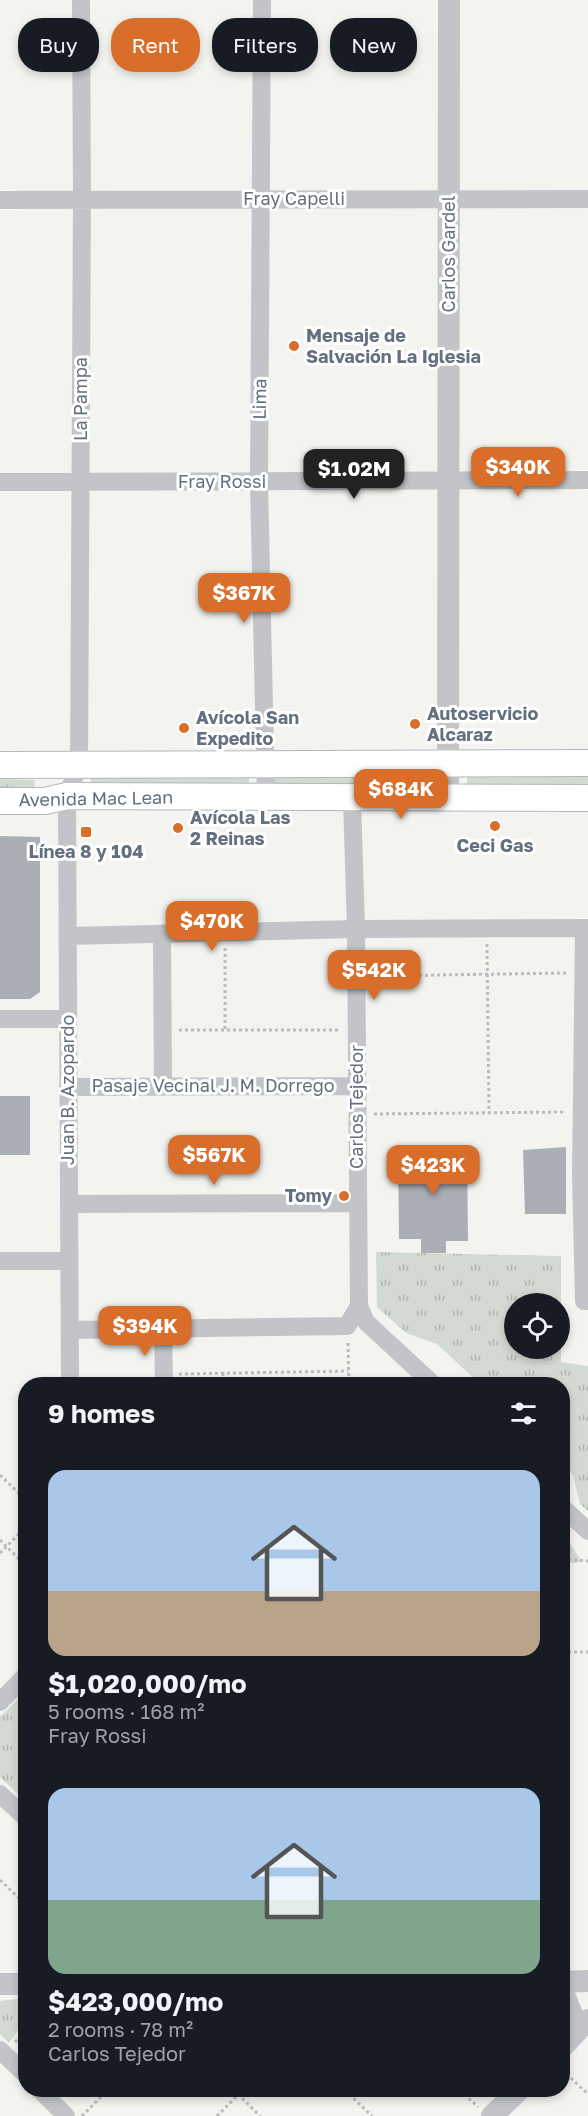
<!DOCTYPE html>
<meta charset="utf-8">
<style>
:root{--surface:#171b24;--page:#20242c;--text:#f1f3f6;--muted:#9ea1a6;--accent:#d96d2a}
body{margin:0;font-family:"Golos Text",sans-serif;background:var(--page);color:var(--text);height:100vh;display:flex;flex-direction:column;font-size:22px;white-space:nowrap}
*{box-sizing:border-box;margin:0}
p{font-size:20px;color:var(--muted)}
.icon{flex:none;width:33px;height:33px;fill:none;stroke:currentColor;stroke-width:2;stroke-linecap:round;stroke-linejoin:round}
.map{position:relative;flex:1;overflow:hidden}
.details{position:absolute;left:18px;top:1377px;width:552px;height:720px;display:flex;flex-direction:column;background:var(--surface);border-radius:24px;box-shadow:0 3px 9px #0003}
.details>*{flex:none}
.top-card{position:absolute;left:18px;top:18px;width:552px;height:54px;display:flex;gap:12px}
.controls{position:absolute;left:504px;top:1293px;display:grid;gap:12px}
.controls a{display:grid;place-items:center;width:66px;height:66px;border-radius:50%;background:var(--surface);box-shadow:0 3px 9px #0003;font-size:30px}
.price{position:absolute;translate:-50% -51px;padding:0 14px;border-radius:12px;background:var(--accent);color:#fff;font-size:20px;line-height:39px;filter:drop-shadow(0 2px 3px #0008)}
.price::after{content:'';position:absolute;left:50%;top:36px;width:18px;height:14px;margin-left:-9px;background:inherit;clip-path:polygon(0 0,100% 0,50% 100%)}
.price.active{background:#222;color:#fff}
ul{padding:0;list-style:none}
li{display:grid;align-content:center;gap:12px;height:318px;padding:0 30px}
li span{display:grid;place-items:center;height:186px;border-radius:18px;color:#555}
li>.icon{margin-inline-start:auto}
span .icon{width:108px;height:108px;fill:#fffc;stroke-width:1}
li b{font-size:26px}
h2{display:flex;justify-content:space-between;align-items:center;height:72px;padding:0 30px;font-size:26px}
.tag{padding:0 21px;border-radius:24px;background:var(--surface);box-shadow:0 3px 9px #0003;font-size:21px;line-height:54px}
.tag.active{background:var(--accent);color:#fff}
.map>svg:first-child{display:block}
</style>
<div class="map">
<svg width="588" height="2116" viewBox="0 0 588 2116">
<defs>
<pattern id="grass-tufts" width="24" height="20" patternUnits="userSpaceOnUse" patternTransform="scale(1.5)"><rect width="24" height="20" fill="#d3dad1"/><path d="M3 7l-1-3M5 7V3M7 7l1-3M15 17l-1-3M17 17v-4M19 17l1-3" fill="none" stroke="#afb5af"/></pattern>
</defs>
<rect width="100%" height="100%" fill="#f3f4ef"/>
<path fill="url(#grass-tufts)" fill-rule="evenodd" d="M91 775H249V789L91 790Z
M429 776V791H272V777Z
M467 777H588V791H467Z
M0 779 35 780 34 793H0Z
M376 1252 561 1256V1362L588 1366V1511L580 1504 573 1475 563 1465 562 1384H480L437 1344 406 1333 377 1307ZM514 1304H560V1348H514Z
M563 1533 582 1562 563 1564Z
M25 1692V1801L0 1777V1717Z
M25 1998V2020L9 2043 0 2034V2001Z"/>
<path fill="#aaafb5" d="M0 836 40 837V992L30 999H0Z
M0 1096H30V1155H0Z
M398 1147H467L468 1241H446V1253H421V1239H399Z
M566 1147V1214H525L523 1150Z"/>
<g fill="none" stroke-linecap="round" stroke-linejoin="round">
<g stroke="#b4b7bc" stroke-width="28">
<path id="secondary" d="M0 765 588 763
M0 801H45L67 796 588 798"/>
</g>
<path stroke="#bbbcbf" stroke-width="3" stroke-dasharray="3 3" stroke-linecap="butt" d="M487 944 489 1113
M225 948V1030
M371 976 568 973
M179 1030H340
M374 1114 565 1112
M348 1343 349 1384
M223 1373V1384
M179 1374 348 1371
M0 1475 26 1500
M0 1540 26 1566
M0 1553 26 1527
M562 1559 588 1561
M562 1652H588
M0 1880 26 1905
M15 2042 26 2030
M562 2070 588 2094
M345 2090 372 2116
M460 2090 478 2107
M238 2094 260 2116
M82 2116 108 2090
M217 2116 243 2090"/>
<path stroke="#c2c4c8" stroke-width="18" d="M262 0 259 483 266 798
M0 200 588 199
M0 482 588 480
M352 799 356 929 359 1306 366 1322 433 1384
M584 929 581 1174 584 1301H588
M162 935 163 1086
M68 936 356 929 588 928
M0 1019H68
M68 1087 357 1086
M70 1204 358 1203
M0 1261H69
M163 1329 164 1384
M70 1330 347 1326 359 1306
M70 1384 67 796 79 765 82 200 81 0
M562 1507 588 1531
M0 1702 26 1675
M0 1794 26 1818
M562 1985 580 2028
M0 2050 26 2075
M40 2090 66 2116"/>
<path stroke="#c2c4c8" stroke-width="22" d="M448 797 449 0
M562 1982 588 1981
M0 1984H26
M562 2047 588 2020
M492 2116 519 2090"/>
<use href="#secondary" stroke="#fff" stroke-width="26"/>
</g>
<g fill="#d96d2a" stroke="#fff" stroke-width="2">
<circle cx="294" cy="346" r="6"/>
<circle cx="415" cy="724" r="6"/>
<circle cx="184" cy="728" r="6"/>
<circle cx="495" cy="826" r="6"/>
<circle cx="178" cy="828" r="6"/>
<rect x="80" y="826" width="12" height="12" rx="3"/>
<circle cx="344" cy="1196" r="6"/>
</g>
<g text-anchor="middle" stroke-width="6" stroke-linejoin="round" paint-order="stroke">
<g font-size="18" fill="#646f7f" stroke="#fff">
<text x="294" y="205">Fray Capelli</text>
<text transform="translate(449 254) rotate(-90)" y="6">Carlos Gardel</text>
<text transform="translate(81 399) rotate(-90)" y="6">La Pampa</text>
<text transform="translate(260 399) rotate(-89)" y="6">Lima</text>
<text x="222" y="488">Fray Rossi</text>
<text transform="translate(96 799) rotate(-1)" y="6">Avenida Mac Lean</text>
<text x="213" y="1092">Pasaje Vecinal J. M. Dorrego</text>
<text transform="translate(68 1090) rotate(-90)" y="6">Juan B. Azopardo</text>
<text transform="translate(357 1107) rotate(-90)" y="6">Carlos Tejedor</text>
</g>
<g font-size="18" font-weight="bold" fill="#646f7f" stroke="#fff" text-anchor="start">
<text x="306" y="342">Mensaje de<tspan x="306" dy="21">Salvación La Iglesia</tspan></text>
<text x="427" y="720">Autoservicio<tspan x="427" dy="21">Alcaraz</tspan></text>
<text x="196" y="724">Avícola San<tspan x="196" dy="21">Expedito</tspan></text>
<text x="190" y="824">Avícola Las<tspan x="190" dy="21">2 Reinas</tspan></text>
<text x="495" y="852" text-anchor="middle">Ceci Gas</text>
<text x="86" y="858" text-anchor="middle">Línea 8 y 104</text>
<text x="332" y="1202" text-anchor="end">Tomy</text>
</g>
</g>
</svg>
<div class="controls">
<a><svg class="icon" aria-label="locate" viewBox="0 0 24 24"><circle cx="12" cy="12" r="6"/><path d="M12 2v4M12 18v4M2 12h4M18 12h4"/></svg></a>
</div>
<b class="price" style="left:518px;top:498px">$340K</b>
<b class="price active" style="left:354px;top:500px">$1.02M</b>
<b class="price" style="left:244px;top:624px">$367K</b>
<b class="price" style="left:401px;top:820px">$684K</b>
<b class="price" style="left:212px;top:952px">$470K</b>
<b class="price" style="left:374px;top:1001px">$542K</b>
<b class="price" style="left:214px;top:1186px">$567K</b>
<b class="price" style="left:433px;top:1196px">$423K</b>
<b class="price" style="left:145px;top:1357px">$394K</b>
<div class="top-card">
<a class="tag">Buy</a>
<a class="tag active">Rent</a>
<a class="tag">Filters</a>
<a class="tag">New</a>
</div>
<section class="details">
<h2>9 homes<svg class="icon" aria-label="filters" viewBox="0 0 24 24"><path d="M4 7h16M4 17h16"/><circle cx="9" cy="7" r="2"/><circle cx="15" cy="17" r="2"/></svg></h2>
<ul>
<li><span style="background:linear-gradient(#a9c7e8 65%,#b9a48a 0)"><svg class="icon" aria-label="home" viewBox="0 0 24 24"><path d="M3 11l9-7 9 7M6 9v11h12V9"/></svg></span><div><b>$1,020,000/mo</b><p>5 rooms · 168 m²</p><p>Fray Rossi</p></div></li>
<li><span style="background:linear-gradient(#a9c7e8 60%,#7fa58c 0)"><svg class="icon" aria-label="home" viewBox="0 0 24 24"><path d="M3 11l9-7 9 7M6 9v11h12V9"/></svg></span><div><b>$423,000/mo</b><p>2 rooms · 78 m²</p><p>Carlos Tejedor</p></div></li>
</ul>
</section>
</div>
